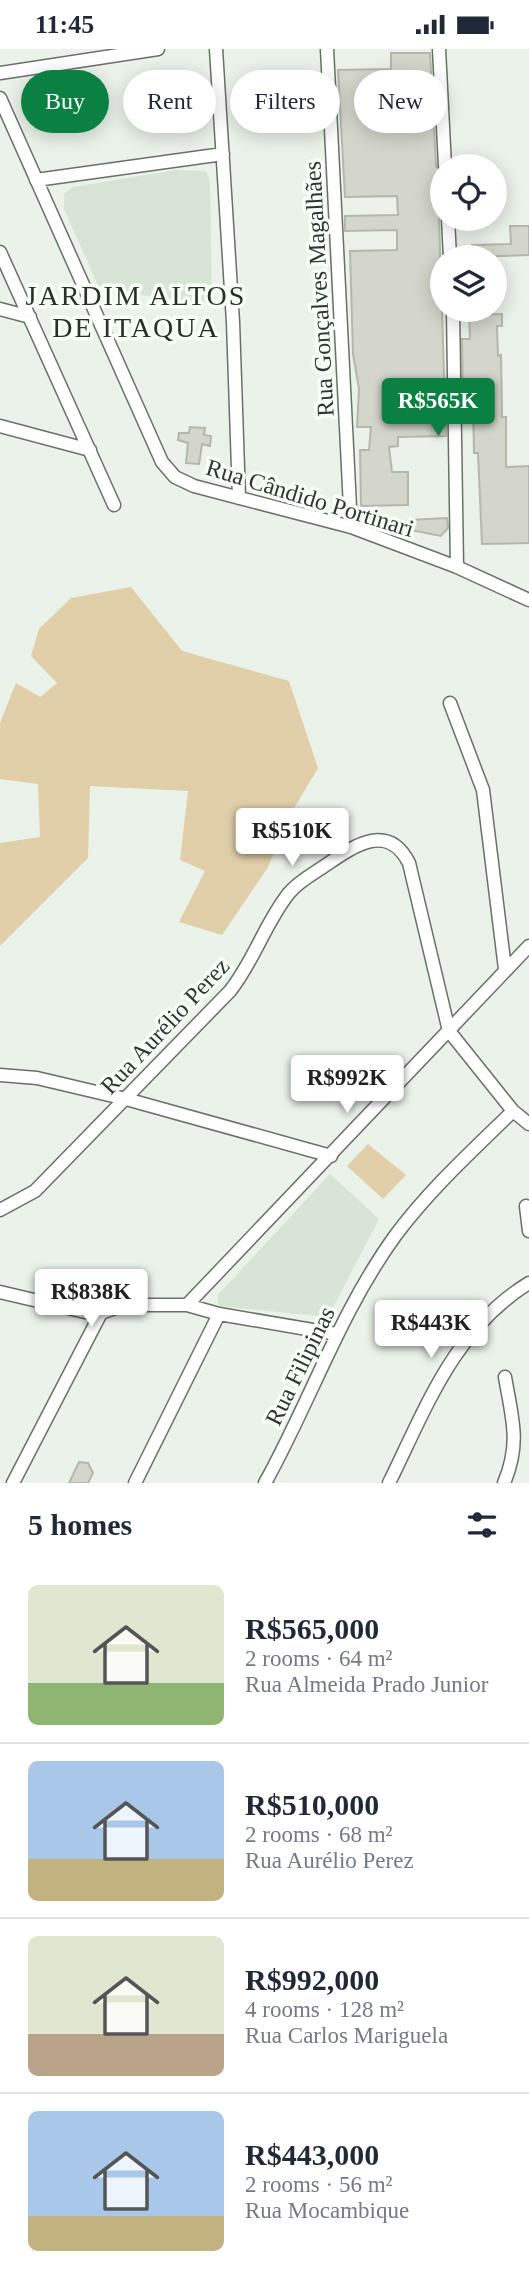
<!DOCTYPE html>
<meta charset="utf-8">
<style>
:root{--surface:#fff;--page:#f2f2f3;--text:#1f2937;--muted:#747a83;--line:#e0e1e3;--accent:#0b8043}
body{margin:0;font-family:"Times New Roman",serif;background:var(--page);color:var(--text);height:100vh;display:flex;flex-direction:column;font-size:26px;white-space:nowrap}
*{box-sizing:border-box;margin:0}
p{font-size:23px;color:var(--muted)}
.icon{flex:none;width:38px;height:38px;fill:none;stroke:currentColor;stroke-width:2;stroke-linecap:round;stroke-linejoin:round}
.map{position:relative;height:1434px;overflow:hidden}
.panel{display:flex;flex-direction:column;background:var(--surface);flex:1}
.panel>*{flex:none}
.banner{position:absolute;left:21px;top:21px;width:488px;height:63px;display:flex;gap:14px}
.tools{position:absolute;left:430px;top:105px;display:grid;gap:14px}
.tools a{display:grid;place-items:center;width:77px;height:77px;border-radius:50%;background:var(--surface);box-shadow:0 4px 18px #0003;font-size:35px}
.price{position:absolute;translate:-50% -60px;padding:0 16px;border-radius:7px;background:#fff;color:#222;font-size:23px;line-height:46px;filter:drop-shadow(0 2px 4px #0008)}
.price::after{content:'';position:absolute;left:50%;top:42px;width:21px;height:16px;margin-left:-10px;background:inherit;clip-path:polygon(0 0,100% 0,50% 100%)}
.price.on{background:var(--accent);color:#fff}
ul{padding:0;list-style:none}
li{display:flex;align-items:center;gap:21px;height:175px;padding:0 28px}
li+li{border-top:2px solid var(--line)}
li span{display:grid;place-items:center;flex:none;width:196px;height:140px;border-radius:10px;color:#555}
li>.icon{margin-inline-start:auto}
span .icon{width:84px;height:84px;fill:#fffc;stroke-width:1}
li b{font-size:30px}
h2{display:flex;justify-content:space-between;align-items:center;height:84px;padding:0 28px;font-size:30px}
.chip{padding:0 24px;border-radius:32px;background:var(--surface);box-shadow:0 4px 18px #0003;font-size:24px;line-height:63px}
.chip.on{background:var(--accent);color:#fff}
.status{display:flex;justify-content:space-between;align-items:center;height:49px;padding:0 35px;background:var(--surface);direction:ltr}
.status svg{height:19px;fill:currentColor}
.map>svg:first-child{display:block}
</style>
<div class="status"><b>11:45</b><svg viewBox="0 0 49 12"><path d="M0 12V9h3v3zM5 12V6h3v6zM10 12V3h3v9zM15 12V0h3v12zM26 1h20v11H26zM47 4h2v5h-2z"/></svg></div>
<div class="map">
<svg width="529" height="1434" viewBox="0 0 529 1434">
<rect width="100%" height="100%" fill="#eaf2e9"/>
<path fill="#d7e4d6" d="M176 121 206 122 210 134 212 255 100 241 64 160V145L73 138Z
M330 1125 379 1170 328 1268 219 1257 217 1247Z"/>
<path fill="#e0cfa9" d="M131 538 182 602 289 632 318 719 287 771 268 818 222 886 179 873 205 822 180 811 188 742 90 737 88 809 0 897V794L40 788 38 735 0 730V674L16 634 40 648 57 634 31 607 39 580 71 549Z
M368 1095 406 1126 383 1150 347 1117Z"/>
<path fill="#d4d6cc" stroke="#b5b7ae" stroke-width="2" d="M391 4H430L436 117 443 125V163L439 170 446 387 398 388V397L389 398 392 423H408V456L361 457 360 401H369L371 378H357L359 340 353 305 350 202 397 201V181L345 182V167L398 166 397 147 345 148 338 21 391 20Z
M510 177H529V206L472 208V196L511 195Z
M502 265V277H497L498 307 501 306 502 368H506V418L529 417V494L482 495 478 404H474L473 355H463L462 290H470L469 266Z
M190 378 205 379 204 386 211 387 210 397 202 395 199 415 186 414 188 394 178 391 179 384H189Z
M447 469 448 479 441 487 410 481V471Z
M79 1413 88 1414 93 1424 88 1434H69Z"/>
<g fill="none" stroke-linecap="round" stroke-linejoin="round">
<g stroke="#6a7069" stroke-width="15">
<path id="street" d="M216 0 233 273 239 449
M327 0 351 478
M439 0 445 117
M0 24 158 0
M0 49 162 413 175 428 194 437 351 478 457 518 529 551
M36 131 223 105
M448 170 450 208
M0 203 114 456
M0 260 30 268
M453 261 457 518
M0 377 90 401
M450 654 483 741 505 920
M0 1026 37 1029 126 1050 331 1107
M526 1157 529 1182
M0 1161 35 1142 230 942C254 912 265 874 289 844 298 833 311 826 323 818 351 799 387 771 409 814L449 982 513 1062 529 1075
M0 1243 85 1263 101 1264 123 1256H187L219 1265 336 1285
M187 1256 529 897
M13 1434 101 1264
M135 1434 219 1265
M265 1434C310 1353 340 1263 395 1187 429 1141 472 1102 513 1062
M389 1434C426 1359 454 1280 529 1234
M504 1434C521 1394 512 1369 505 1328"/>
</g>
<use href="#street" stroke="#fff" stroke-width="12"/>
</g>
<g text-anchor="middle" stroke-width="7" stroke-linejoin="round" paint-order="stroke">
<g font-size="24" fill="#313431" stroke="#f7fff7">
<text transform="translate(319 240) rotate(-93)" y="8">Rua Gonçalves Magalhães</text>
<text transform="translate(310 449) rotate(17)" y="8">Rua Cândido Portinari</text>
<text transform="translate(165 977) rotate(-47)" y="8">Rua Aurélio Perez</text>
<text transform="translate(300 1317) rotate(-64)" y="8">Rua Filipinas</text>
</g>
<g font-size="28" letter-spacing="2" fill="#2a2f29" stroke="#f7fff7">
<text x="136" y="256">JARDIM ALTOS<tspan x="136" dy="32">DE ITAQUA</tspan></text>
</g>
</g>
</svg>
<div class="tools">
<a><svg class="icon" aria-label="locate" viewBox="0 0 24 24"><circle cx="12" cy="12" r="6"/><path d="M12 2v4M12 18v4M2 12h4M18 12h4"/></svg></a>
<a><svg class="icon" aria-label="layers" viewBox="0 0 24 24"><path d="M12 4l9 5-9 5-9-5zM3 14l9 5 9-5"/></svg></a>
</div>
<b class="price on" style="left:438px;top:389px">R$565K</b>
<b class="price" style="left:292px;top:819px">R$510K</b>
<b class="price" style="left:347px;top:1066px">R$992K</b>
<b class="price" style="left:91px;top:1280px">R$838K</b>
<b class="price" style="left:431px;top:1311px">R$443K</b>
<div class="banner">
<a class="chip on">Buy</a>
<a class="chip">Rent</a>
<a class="chip">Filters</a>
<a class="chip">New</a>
</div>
</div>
<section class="panel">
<h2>5 homes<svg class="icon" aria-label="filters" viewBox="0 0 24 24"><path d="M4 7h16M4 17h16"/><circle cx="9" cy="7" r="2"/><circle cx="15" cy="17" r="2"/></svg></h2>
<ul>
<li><span style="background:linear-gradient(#dfe7d0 70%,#8fb573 0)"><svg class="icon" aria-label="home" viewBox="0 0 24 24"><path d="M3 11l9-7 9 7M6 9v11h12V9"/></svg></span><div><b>R$565,000</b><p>2 rooms · 64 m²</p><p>Rua Almeida Prado Junior</p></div></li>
<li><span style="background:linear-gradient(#a9c7e8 70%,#c2b280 0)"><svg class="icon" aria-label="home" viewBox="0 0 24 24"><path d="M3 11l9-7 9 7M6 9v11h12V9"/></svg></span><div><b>R$510,000</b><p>2 rooms · 68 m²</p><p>Rua Aurélio Perez</p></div></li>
<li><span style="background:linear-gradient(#dfe7d0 70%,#b9a48a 0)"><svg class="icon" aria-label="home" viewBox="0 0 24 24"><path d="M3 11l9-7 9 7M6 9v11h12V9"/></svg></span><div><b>R$992,000</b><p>4 rooms · 128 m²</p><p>Rua Carlos Mariguela</p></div></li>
<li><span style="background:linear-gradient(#a9c7e8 75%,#c2b280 0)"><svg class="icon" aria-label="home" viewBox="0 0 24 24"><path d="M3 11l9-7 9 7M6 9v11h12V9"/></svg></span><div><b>R$443,000</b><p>2 rooms · 56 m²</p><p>Rua Mocambique</p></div></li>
</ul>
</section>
